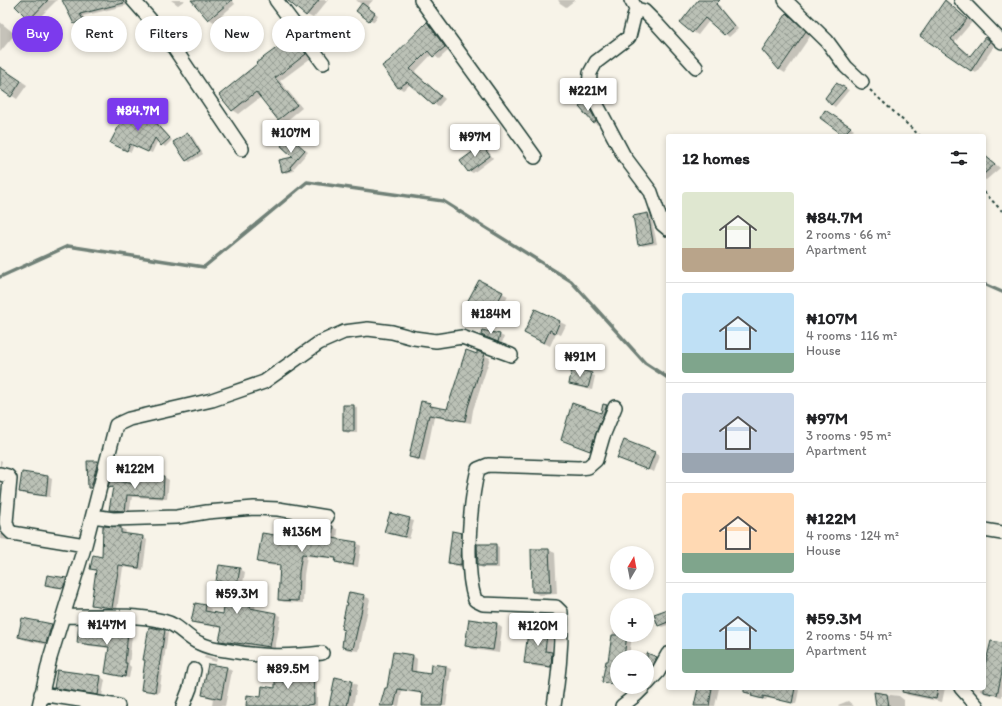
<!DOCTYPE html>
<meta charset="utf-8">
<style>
:root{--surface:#fff;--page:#f6f6f6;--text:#202124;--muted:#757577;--line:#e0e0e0;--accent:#7c3aed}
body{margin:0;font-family:Itim,sans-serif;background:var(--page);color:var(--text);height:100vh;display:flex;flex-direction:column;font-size:15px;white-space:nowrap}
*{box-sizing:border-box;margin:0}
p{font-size:13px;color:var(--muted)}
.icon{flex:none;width:22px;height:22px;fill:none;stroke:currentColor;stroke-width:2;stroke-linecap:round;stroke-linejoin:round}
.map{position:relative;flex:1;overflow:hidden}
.side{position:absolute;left:666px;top:134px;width:320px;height:556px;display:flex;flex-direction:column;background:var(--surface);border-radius:4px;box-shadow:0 2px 6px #0003}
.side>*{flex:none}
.hud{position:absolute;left:12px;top:16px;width:380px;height:36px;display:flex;gap:8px}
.needle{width:26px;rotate:10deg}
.tools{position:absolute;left:610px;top:546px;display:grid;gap:8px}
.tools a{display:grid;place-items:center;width:44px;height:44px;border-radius:50%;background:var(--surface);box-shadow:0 2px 6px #0003;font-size:20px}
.price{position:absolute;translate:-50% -34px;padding:0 9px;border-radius:4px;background:#fff;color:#222;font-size:13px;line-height:26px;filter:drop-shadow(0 1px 2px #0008)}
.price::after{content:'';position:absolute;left:50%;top:24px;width:12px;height:9px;margin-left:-6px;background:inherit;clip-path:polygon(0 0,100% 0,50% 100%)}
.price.selected{background:var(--accent);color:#fff}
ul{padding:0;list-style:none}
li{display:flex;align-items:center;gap:12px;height:100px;padding:0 16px}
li+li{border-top:1px solid var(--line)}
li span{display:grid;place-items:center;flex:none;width:112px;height:80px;border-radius:4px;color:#555}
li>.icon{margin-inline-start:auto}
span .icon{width:48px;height:48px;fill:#fffc;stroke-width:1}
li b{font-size:17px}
h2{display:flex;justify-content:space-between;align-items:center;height:48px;padding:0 16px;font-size:17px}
.pill{padding:0 14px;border-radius:18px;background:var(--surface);box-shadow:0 2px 6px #0003;font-size:14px;line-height:36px}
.pill.selected{background:var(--accent);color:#fff}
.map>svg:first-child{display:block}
</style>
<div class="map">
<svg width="1002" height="706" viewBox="0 0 1002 706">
<defs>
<pattern id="building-cross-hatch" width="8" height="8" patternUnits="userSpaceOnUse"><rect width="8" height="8" fill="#bbc1b6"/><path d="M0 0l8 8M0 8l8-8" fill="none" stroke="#979e95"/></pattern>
</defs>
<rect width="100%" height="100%" fill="#f7f3e8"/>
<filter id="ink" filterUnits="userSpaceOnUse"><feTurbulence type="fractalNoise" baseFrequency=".025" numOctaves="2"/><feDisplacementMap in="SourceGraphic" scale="8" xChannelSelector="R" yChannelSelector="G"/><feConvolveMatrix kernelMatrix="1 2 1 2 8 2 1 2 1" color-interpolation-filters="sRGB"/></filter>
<g filter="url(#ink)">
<path fill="#0003" d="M22 0H57L35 22 29 19Z
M63 0H126L128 5 83 16 86 21 78 25 75 23Z
M171 0H185L178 5Z
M193 0H232L235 4 214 22 209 19Z
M297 0H328L313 18 307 15Z
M356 0H373L367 7 378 15 374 22 357 11 362 5Z
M558 0H575L566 7 560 3Z
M700 0H712L721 7 720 8 738 29 729 37 709 21 698 35 693 32 681 23Z
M950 5 972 22 955 42 971 56 986 38 995 45 976 73 921 36Z
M787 14 792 17 811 35 785 73 780 70 764 50Z
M0 22 15 34 0 52Z
M427 23 432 26 449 50 439 59 432 54 415 72 445 99 438 107 411 84 403 90 398 87 390 62Z
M293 37 299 40 311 58 280 81 302 108 285 122 279 119 261 97 239 114 233 110 220 95Z
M0 67 27 85 17 99 0 88Z
M836 84 849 90 835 107 832 105 826 98Z
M586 102 590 104 600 123 598 125 594 123 581 107Z
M829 113 854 130 848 136 844 134Z
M151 120 155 121 172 140 165 147 158 140 152 153 134 145 131 152 115 144Z
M188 134 192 136 203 154 190 162 186 160Z
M292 139 308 152 293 169 294 171 286 173 283 171 295 157Z
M482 146 486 148 493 158 473 173 469 171Z
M984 154 1000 168 986 180 984 179Z
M648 214 651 216 657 244 643 246 639 244Z
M502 293 508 296 497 319 474 307Z
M536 310 566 325 561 335 556 333 550 346 531 336Z
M483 331 500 335 504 337 502 343 482 335Z
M484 355 490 358 473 410 471 423 434 417 425 462 416 460 410 457 421 402 447 410Z
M591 374 595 376 592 390 574 386 570 383Z
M604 405 612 409 595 453 567 442 602 414Z
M353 406 357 408V433H348L344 431Z
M654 453 660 456 654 472 624 461Z
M0 460 2 461 0 469Z
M88 462H98L102 464 95 489 92 487V489L89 488Z
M23 474 48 477 52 479 50 497 24 494 20 492Z
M164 477 169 480 167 499 132 497 129 513H115L110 510 113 489 109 487 136 485Z
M390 514 414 521 409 539 389 534 385 532Z
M321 527H333L338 530 337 540 357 543 361 546 358 567 341 565 337 562V559L307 556 304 575 303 603 284 602 279 600 281 567 263 564 258 561 289 538Z
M121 528 126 531 125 535 143 537 147 540 143 570 123 567 117 610 97 607 92 604 97 572 92 569 102 558Z
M0 531 4 537 8 540 0 539Z
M461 534 467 537V568L455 566 449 563Z
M495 545 499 547V568H482L479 565Z
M532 550H549L555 553 557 594 539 595 533 592Z
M240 569 245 572 241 594 251 596 256 598 255 610 276 614 281 616 275 649 249 645V646L225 643 220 641 223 628 197 624 192 622 206 606 211 609 210 613 224 615 229 584 222 583 217 580Z
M66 578 70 581 67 589 50 587 46 585Z
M364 596 370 599 359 651 348 650 343 647Z
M668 610V625L662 627 658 625Z
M22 619 52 625 58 628 52 646 25 640 19 637Z
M615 620H617V635H632L629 657H617V681L609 663Z
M497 624 502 628 499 653 472 649 466 645Z
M101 628 105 630 128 633 132 635 129 665 131 667 129 678 110 675 106 673 110 648 82 645 78 643Z
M547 628 553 631 551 653 558 657 557 669 532 666 526 663Z
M165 631 168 633 159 693 146 691 142 689Z
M1002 644V697L986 694 980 690V688H984V673Z
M394 653 413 656 417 659 416 673 431 675 432 665 446 667 451 669 446 706H423L424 694 402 691 399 706H382L388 689Z
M644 653 660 660 647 678V657H642Z
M205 655 217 659 216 662 204 658Z
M288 667H313L317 669V706H247L288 683Z
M227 668 232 671 225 706H212L213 699 203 695Z
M58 671 101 677 105 680 102 696 59 690 55 687Z
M351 682 357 685 353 706H330Z
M629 687H638L630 694 627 692 631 688Z
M699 688H719L715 706H695Z
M754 688H796L799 690 796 704 767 698 766 700 756 698 752 696Z
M903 688H945L942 702 908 695 902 691Z
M875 693 899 696 904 700V706H877Z
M848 701 854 706H839L838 705Z"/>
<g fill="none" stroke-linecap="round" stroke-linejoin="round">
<path stroke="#6f8077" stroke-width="3.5" d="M0 277 68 246 204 267 307 182 443 201 571 281 645 363 668 378
M984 284 1002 292"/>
</g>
<path fill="url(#building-cross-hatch)" stroke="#1f3d34" d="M21 0H48L29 20 15 6Z
M62 0H123L124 3 80 14 83 19 74 24Z
M191 0H232L208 20Z
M287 0H319L306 16Z
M698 0H720L716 4 734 26 724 35 705 18 692 33 680 23Z
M945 0 967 19 951 39 970 56 985 37 990 41 971 71 920 36Z
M362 3 375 13 369 21 356 11Z
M787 13 806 31 779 70 762 50Z
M427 22 445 47 433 57 428 51 410 69 441 96 433 105 407 82 398 88 382 66 389 61Z
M293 36 306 54 275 78 297 105 278 120 256 92 232 111 219 95 257 64 256 63Z
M0 67 21 81 11 97 0 89Z
M836 83 846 88 831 105 825 98Z
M586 101 596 121 593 123 579 107Z
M133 106 151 119 152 118 170 138 161 146 155 138 148 152 130 144 127 151 110 143 121 122Z
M825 110 851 127 843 135 820 118Z
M188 133 200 152 186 161 173 142Z
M289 136 305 150 290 167 291 170 282 172 279 160 293 157 281 146Z
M482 145 490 156 468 172 460 161Z
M984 155 995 164 984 174Z
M648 213 653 242 638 245 633 216Z
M479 280 503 292 490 316 466 304Z
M535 309 560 321 555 333 550 330 544 343 524 333Z
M482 330 500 334 498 342 481 335Z
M466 350 477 354V351L485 354 468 407 465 421 429 415 419 459 409 457 421 401 431 403 430 406 447 409Z
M572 368 592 373 588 388 569 384Z
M572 403 601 413 603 404 607 405 596 433 590 451 561 440Z
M343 405H354V431H343Z
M624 440 655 452 648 470 617 458Z
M87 461H98L91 488H88Z
M22 472 48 476 46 496 19 492Z
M136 475 164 476 163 497 127 495 125 511 109 510 113 487 108 488 110 480 135 484Z
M390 513 410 518 405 537 384 532Z
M290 522 320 526V525L333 526 332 538 357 542 353 565 335 562 336 558 302 554 299 572 298 601 278 600 280 565 257 562 262 533 288 537Z
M103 526 121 527V533L143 536 139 568 119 565 112 608 91 605 96 570 90 569 93 555 102 557Z
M452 531 462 533 461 565 448 563Z
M477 544H496V566H478Z
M531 549H549L551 592H532Z
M219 565 240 568 236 592 252 595 250 608 276 613 270 647 245 643 244 644 219 641 222 627 191 622 195 603 206 605 205 611 223 614 228 583 216 581Z
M47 575 67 578 63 588 45 585Z
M349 592 365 595 353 649 342 647 344 630 341 629Z
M668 609V622L658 626 654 614Z
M22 618 52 624 46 643 18 637Z
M469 619 497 623 493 650 465 646Z
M79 624 102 627 101 629 128 632 125 663H127L125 677 105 673 109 647 77 643Z
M529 624 548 627 545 651 552 652 551 667 524 663Z
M149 627 165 630 155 692 141 690 145 660H143Z
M612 635H627L624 657H617V685L602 682 606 661H608Z
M991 641 1002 643V673L997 695 984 692V669Z
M393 652 413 655 411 671 430 674 431 664 446 666 442 706H422L423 693 398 689 394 706H380L385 688H387Z
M647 653 657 657 647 672Z
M208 664 227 667 221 699 202 695Z
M287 666H313L314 704 307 705V706H246L247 695 261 697 262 686 275 688V681L287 682Z
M57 670 101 676 98 695 54 688Z
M335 677 352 681 347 706H329Z
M698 688H712L709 706H694Z
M744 688H795L792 703 763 696V699L751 696 752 694 744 692Z
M903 688H938L936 699 902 692Z
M874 692 887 694 889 706H876Z"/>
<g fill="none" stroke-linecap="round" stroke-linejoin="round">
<g stroke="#1f3d34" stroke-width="16">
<path id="street" d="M133 0 170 42 242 149
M276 0 323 63
M421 0 535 157
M631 0 636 9 629 37 596 62 590 73 589 90 624 156 651 192 662 224 668 229
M785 0 827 41 846 67 862 82
M961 0 1002 42
M636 9 644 11 657 24 696 67
M0 474 8 476 10 479 6 522 8 529 12 533 85 545
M93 516 113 519 177 517 207 512 254 508 278 509 327 517
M984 530 1002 533
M63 616C96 617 130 613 163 621 180 625 185 637 199 643 207 647 216 649 225 650 260 657 287 657 322 653
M647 684 658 672 668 654
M961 688 977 706
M41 694 118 706
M39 706 50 658 85 545 116 425 129 419 212 400 264 382 319 343 344 332 368 329 392 332 414 338 436 341 462 337 511 355
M183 706 190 688 194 670
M554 706C559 675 562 643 561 612L556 607 483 604 475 600C464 567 470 503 478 469L488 465 579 468 588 467 596 460 603 436 615 407
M622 706 636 695 644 687"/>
</g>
<path stroke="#1f3d34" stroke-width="2" stroke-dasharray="3 3" stroke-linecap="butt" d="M870 90 920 136
M984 192 1002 211"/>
<use href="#street" stroke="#f7f3e8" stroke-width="13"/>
</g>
</g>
</svg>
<div class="tools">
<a><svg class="needle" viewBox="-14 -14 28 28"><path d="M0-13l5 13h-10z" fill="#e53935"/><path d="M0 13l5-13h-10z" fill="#757577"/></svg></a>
<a>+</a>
<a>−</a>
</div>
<b class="price" style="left:588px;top:112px">₦221M</b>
<b class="price selected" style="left:138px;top:132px">₦84.7M</b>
<b class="price" style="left:291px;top:154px">₦107M</b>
<b class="price" style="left:475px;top:158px">₦97M</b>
<b class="price" style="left:491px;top:335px">₦184M</b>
<b class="price" style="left:580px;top:378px">₦91M</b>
<b class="price" style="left:135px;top:490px">₦122M</b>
<b class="price" style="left:302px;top:553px">₦136M</b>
<b class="price" style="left:237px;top:615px">₦59.3M</b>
<b class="price" style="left:107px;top:646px">₦147M</b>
<b class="price" style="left:538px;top:647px">₦120M</b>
<b class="price" style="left:288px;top:690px">₦89.5M</b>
<div class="hud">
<a class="pill selected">Buy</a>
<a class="pill">Rent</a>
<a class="pill">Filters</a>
<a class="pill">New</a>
<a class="pill">Apartment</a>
</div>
<section class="side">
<h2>12 homes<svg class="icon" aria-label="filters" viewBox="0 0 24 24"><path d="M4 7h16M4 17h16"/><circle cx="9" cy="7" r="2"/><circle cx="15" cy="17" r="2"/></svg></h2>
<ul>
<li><span style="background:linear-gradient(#dfe7d0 70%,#b9a48a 0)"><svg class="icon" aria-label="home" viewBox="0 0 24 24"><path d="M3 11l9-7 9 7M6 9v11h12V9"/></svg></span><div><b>₦84.7M</b><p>2 rooms · 66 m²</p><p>Apartment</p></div></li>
<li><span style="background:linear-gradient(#bfe0f5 75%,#7fa58c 0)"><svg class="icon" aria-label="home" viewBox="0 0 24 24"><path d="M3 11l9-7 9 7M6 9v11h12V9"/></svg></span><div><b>₦107M</b><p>4 rooms · 116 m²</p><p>House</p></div></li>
<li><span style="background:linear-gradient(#c9d6e8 75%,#9aa5b1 0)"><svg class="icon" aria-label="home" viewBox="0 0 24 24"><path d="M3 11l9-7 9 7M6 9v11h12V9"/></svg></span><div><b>₦97M</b><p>3 rooms · 95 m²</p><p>Apartment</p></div></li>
<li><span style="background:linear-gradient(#ffd9b3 75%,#7fa58c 0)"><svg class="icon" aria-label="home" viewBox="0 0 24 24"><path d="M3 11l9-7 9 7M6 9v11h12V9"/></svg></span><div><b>₦122M</b><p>4 rooms · 124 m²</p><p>House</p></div></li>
<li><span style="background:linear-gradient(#bfe0f5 70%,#7fa58c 0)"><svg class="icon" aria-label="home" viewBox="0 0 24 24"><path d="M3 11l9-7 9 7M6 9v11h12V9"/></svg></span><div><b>₦59.3M</b><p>2 rooms · 54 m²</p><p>Apartment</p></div></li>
</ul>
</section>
</div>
